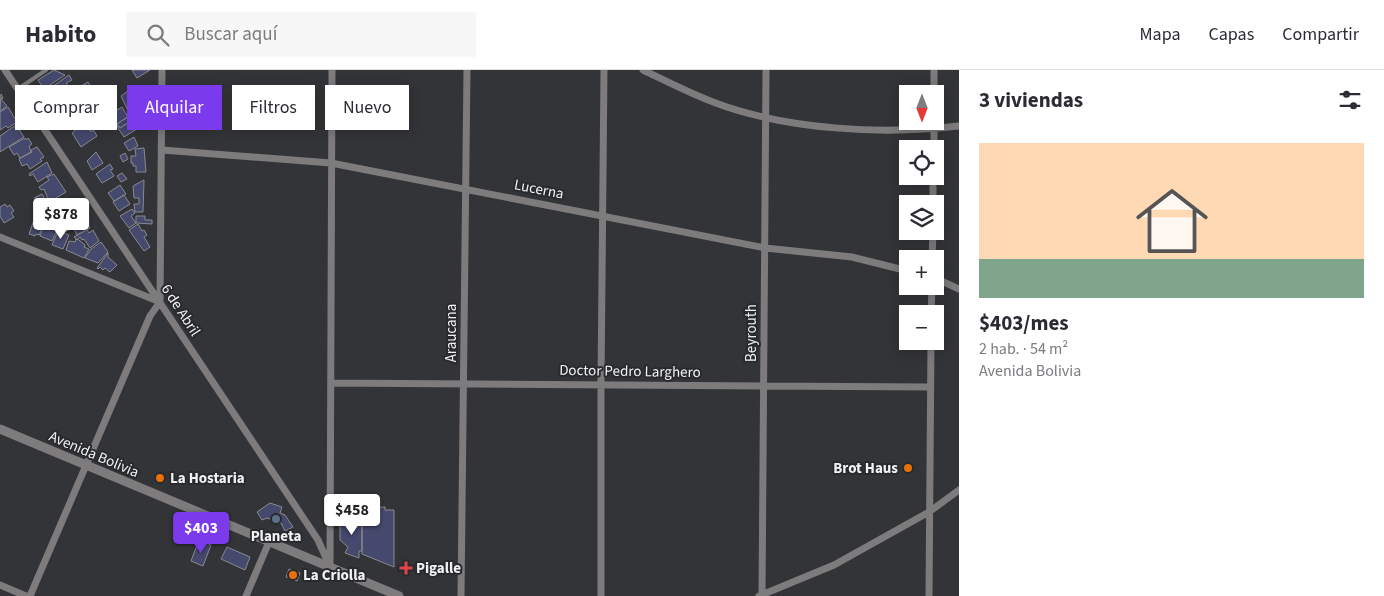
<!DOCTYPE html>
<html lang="es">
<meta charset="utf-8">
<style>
:root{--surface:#fff;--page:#f7f7f7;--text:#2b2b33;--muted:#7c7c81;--line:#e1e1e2;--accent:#7c3aed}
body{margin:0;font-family:"Source Sans 3",sans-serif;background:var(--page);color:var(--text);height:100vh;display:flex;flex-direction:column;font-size:19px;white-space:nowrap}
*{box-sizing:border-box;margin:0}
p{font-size:16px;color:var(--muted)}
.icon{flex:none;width:28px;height:28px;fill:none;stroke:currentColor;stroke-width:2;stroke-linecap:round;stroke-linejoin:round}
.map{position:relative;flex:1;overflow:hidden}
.panel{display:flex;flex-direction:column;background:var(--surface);width:425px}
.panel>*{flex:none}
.banner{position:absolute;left:15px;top:15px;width:475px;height:45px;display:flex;gap:10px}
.needle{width:32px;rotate:180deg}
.tools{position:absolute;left:899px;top:15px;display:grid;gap:10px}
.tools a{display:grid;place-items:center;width:45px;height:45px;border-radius:0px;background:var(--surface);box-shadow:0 2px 12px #0003;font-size:25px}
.price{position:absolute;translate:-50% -42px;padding:0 11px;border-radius:5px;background:#fff;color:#222;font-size:16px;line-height:32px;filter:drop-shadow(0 1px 2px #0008)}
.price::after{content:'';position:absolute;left:50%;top:30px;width:15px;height:11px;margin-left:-8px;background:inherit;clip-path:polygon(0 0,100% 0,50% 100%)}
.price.selected{background:var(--accent);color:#fff}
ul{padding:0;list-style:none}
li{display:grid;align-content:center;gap:10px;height:265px;padding:0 20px}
li span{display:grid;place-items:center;height:155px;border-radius:0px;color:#555}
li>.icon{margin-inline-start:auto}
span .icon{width:90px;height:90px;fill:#fffc;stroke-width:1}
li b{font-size:21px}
h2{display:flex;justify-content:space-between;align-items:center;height:60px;padding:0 20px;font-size:21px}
.pill{padding:0 18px;border-radius:0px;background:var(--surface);box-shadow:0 2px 12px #0003;font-size:18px;line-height:45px}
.pill.selected{background:var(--accent);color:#fff}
header{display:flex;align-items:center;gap:30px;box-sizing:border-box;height:70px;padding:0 25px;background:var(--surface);border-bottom:1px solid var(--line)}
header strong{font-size:24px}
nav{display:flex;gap:28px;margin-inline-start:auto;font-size:18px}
.search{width:350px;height:45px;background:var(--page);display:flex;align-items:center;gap:12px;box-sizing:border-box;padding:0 18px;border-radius:0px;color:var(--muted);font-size:19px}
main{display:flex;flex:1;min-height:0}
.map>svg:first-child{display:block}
</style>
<header>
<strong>Habito</strong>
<div class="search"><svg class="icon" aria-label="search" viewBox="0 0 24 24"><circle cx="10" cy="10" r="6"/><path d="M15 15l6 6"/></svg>Buscar aquí</div>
<nav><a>Mapa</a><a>Capas</a><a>Compartir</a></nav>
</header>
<main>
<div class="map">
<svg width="959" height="526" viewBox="0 0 959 526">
<rect width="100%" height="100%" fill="#333437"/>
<path fill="#46496e" stroke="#898a8d" d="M54 0 65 5 44 19 38 10Z
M132 0H150L137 8Z
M69 5 72 10 66 13 70 18 68 19 70 22 54 33 46 21Z
M88 12 92 18 82 25 78 18Z
M135 16 136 19 137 18 147 34 143 37 140 35 145 42 141 44 144 49 135 55 132 50 120 58 117 54 130 45 121 26Z
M1 24 3 28 1 29 7 36 0 41Z
M65 29 70 35 64 39 66 42 59 48 52 36Z
M8 37 17 52 8 58 6 56 0 60V42Z
M122 37 128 47 117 54 120 58 131 51 137 59 124 67 109 45Z
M74 40 79 49 65 58 60 50Z
M80 52 86 54 90 61H94L97 66 81 77 72 63 75 61 73 57Z
M16 55 24 67 0 82V66Z
M134 67 138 76 129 81 124 73Z
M25 68 26 70 28 68 32 74 29 76 31 82 20 88 17 83 14 85 9 77Z
M37 77 44 87 40 89 42 91 30 99 27 94 22 96 19 89 32 82 31 80Z
M144 78 146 102H136V96H133V93H131V86H136L135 79Z
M96 82 103 93 92 100 87 91Z
M125 83 128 89 123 92 120 86Z
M47 92 52 103 38 112 33 104 30 106 29 104Z
M110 94 113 99 110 100 114 106 102 113 96 104Z
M122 103 127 109 121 112 117 106Z
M54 104 66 122 51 131 50 128 48 129 44 119 41 120 39 117 49 110 47 107Z
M144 110 143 142H135L134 134H139V128H134L133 116Z
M120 115 126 124 114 131 108 123Z
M42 124 45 129 38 134 34 128Z
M124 125 130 134 119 141 113 132Z
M5 134 7 137 10 135 14 141 11 143 14 147 4 153 0 146V137Z
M74 138 81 148 80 149 81 153 67 161H65L60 148Z
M132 139 135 143 131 146 136 153 129 158 120 146Z
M39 140 42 143 38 149 45 152 39 165 36 164 35 166 29 164 37 141Z
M136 146H145V150H152V154L136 153Z
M86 150 90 158 77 165 74 159Z
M45 153 52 155 51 157 58 158 52 171 40 166Z
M138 154 142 161 144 160 147 165 144 167 150 177 144 181 129 160Z
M87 160 89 163 93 160 99 171 90 178 84 169 82 170 80 167 77 170 74 167Z
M58 161 69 165 63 179 52 175Z
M76 169 79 170 85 175 84 177 89 179 84 188 66 180 69 171 75 172Z
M101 172 108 182 98 193 85 188 91 179Z
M108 183V187L117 195 110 202 105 198 103 200 100 197 98 199 97 198Z
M270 433 282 437 280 443 285 445 293 457 285 461 281 453 267 448 262 450 257 442Z
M385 437V440H394V497L362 484V438Z
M340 449H362V481H359V488L345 483 348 477 340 470Z
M202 471 211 475 203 496 191 491 197 475 200 476Z
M227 477 250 487 245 500 221 489Z
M289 499 300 503 297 511 286 507Z"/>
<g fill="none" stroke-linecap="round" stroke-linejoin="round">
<path stroke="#7d7b7b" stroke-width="4" d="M18 19 46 0"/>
<path stroke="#7d7b7b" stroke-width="7" d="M5 0 318 470 330 497
M643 0C666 11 689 23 713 32 786 60 883 65 959 56
M934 24V0
M934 79V51
M162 80 331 93 765 178 852 187 908 201
M933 134V106
M0 167 160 232
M932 189 933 161
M935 208 959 219
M160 232 162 0
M931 244 932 216
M331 313 930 317
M330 495 332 0
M0 515 26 526
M30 526 150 246 160 232
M246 526 269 472
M461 526 467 0
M601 526V314L604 0
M759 526 834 495 929 442 959 420
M762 526 766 0
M929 526 931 271"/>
<path stroke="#7d7b7b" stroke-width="9" d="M0 359 399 526"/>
</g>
<g fill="#e8710a" stroke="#292a2d" stroke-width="2">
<circle cx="908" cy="398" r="5"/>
<circle cx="160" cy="408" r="5"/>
<circle cx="293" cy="505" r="5"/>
</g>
<circle fill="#5c6f8a" stroke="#292a2d" stroke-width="2" cx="276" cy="449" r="5"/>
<path fill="#e0444e" stroke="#292a2d" stroke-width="2" d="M403.5 490.5h5v5h5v5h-5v5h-5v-5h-5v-5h5z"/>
<g text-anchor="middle" stroke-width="4" stroke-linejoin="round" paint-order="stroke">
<g font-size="15" fill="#f0f1f3" stroke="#292a2d">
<text transform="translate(539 119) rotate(11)" y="5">Lucerna</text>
<text transform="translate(181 240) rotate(57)" y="5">6 de Abril</text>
<text transform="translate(451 263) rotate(-90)" y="5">Araucana</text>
<text transform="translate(751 263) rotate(-90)" y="5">Beyrouth</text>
<text transform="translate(630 301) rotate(1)" y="5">Doctor Pedro Larghero</text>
<text transform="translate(94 384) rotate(23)" y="5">Avenida Bolivia</text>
</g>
<g font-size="15" font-weight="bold" fill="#f0f1f3" stroke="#292a2d" text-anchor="start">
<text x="898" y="403" text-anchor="end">Brot Haus</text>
<text x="170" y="413">La Hostaria</text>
<text x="276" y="471" text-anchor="middle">Planeta</text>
<text x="416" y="503">Pigalle</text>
<text x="303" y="510">La Criolla</text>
</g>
</g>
</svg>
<div class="tools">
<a><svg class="needle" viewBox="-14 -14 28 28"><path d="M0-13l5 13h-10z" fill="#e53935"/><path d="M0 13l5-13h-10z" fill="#7c7c81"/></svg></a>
<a><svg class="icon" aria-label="locate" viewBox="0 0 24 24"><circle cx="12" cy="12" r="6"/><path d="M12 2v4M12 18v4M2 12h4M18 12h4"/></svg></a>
<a><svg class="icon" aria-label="layers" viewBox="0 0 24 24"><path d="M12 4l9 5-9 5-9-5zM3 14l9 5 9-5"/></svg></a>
<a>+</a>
<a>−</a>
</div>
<b class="price" style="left:61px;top:170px">$878</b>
<b class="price" style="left:352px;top:466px">$458</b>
<b class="price selected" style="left:201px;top:484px">$403</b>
<div class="banner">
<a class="pill">Comprar</a>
<a class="pill selected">Alquilar</a>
<a class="pill">Filtros</a>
<a class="pill">Nuevo</a>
</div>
</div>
<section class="panel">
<h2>3 viviendas<svg class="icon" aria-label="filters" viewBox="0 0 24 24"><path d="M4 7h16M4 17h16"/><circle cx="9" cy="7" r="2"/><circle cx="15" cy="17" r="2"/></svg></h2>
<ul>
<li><span style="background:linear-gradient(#ffd9b3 75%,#7fa58c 0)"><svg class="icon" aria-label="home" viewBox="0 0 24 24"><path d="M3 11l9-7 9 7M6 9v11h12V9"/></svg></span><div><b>$403/mes</b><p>2 hab. · 54 m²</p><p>Avenida Bolivia</p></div></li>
</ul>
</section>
</main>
